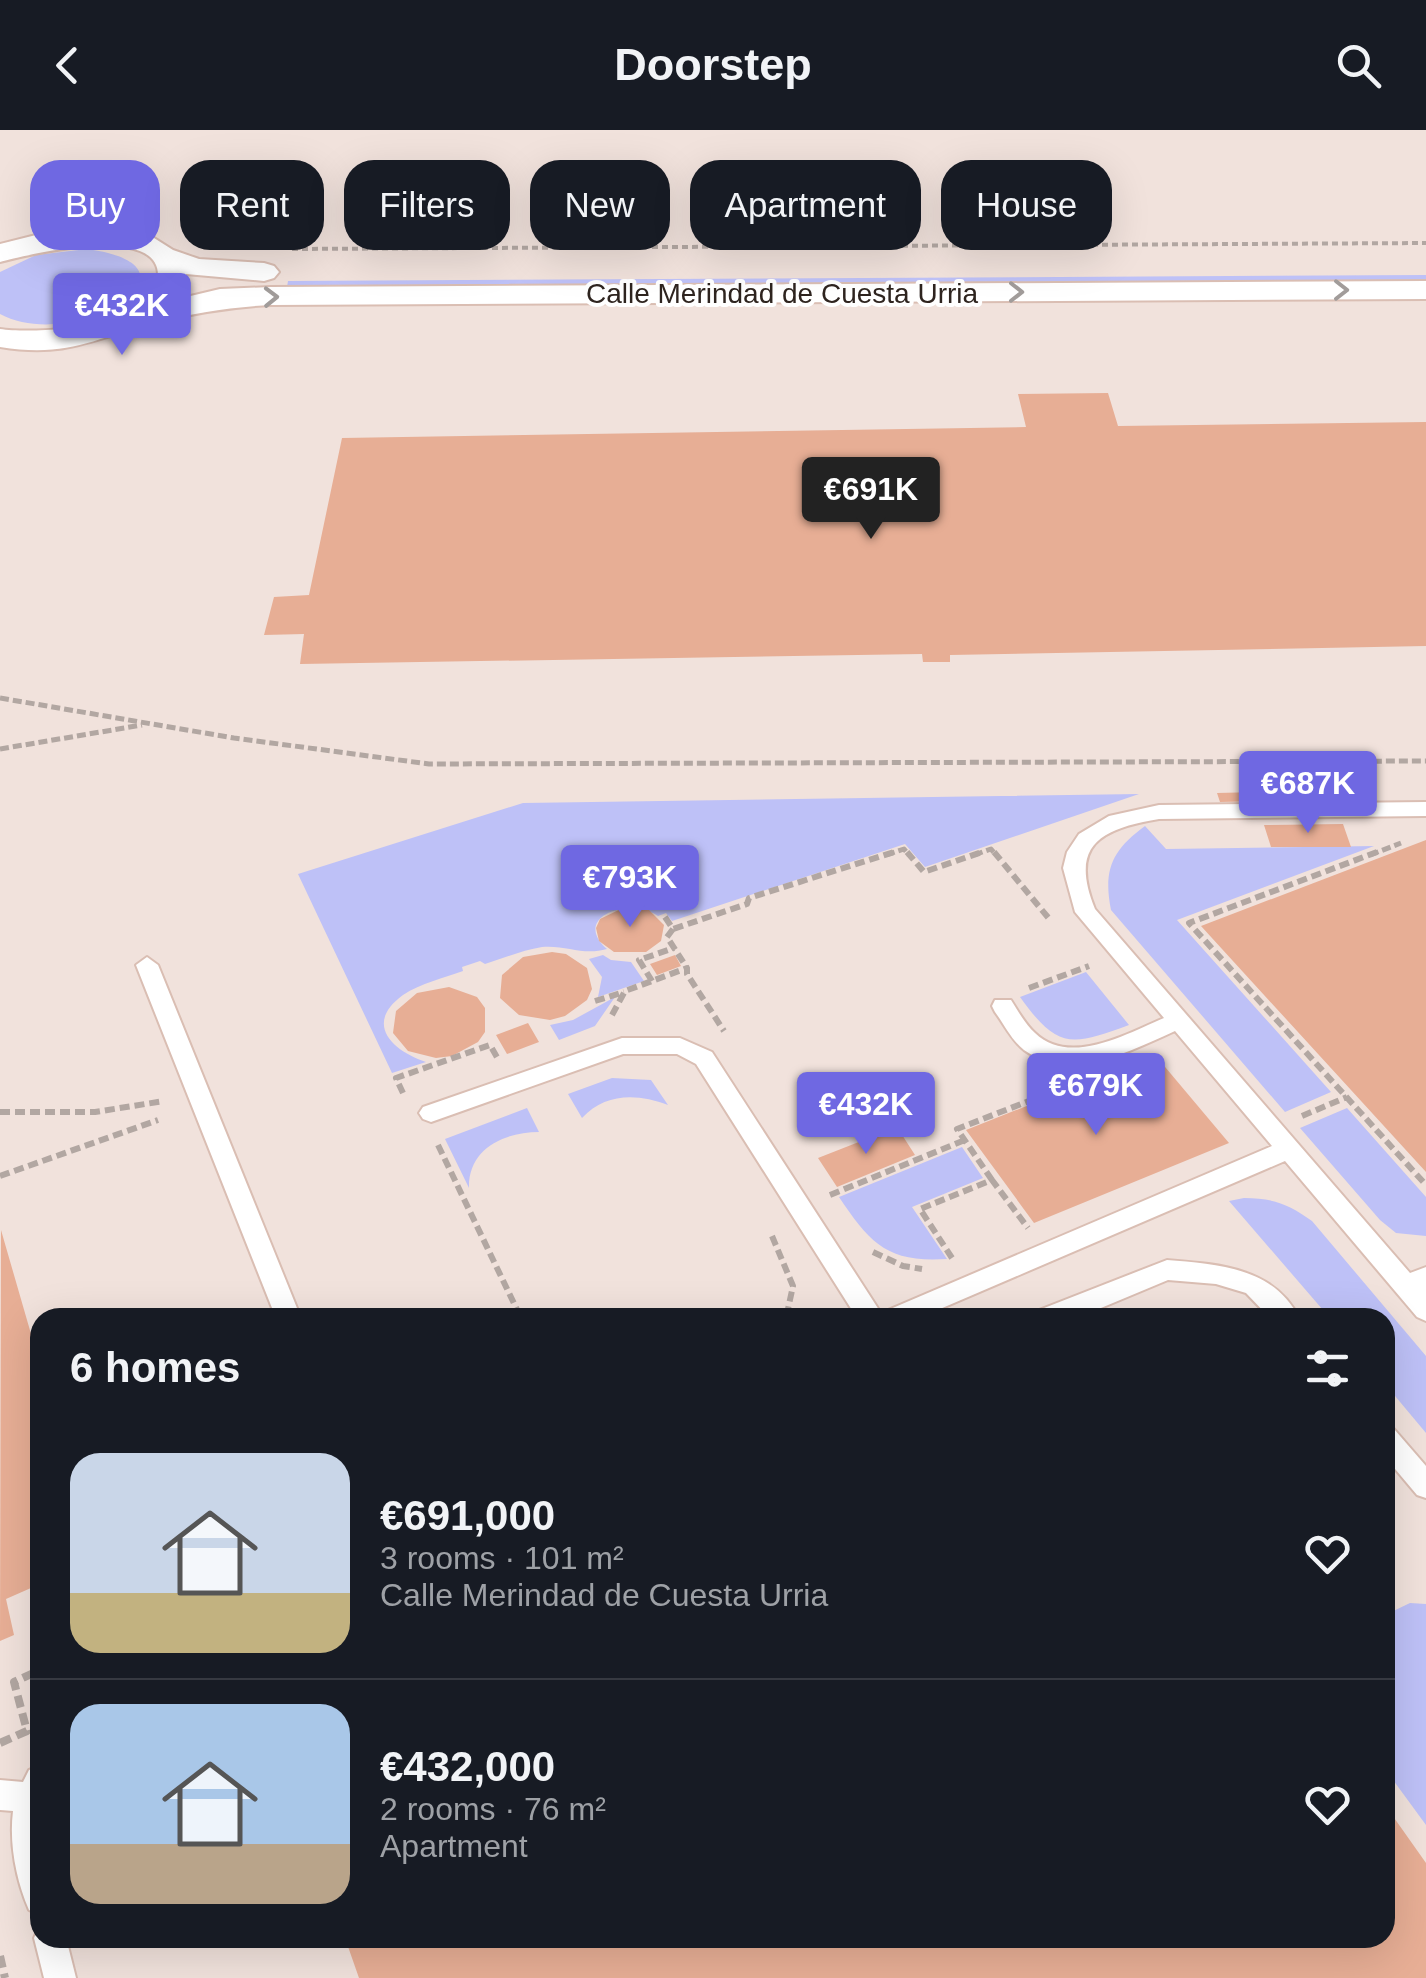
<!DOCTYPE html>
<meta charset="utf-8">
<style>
:root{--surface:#171b24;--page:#20242c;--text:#f1f3f6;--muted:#9ea1a6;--line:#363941;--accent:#6f68e2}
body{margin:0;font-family:Helvetica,sans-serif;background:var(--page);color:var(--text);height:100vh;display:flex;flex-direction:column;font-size:38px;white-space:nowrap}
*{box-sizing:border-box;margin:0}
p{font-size:32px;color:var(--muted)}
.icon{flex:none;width:55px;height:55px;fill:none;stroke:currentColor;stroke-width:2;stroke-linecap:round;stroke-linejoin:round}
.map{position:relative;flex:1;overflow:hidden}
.panel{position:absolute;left:30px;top:1178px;width:1365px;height:640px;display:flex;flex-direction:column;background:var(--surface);border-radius:30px;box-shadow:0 10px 40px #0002}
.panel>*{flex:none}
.guide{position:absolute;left:30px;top:30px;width:1368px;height:90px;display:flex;gap:20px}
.price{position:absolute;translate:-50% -85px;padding:0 22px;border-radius:10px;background:var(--accent);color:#fff;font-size:32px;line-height:65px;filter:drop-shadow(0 2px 5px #0008)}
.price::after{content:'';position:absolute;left:50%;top:60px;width:30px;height:22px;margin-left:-15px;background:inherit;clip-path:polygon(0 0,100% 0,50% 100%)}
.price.active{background:#222;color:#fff}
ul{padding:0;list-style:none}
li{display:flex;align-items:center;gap:30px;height:250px;padding:0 40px}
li+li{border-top:2px solid var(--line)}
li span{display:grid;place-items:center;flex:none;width:280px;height:200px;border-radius:30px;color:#555}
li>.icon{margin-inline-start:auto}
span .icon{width:120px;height:120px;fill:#fffc;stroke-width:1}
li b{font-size:42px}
h2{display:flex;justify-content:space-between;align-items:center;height:120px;padding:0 40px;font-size:42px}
.tag{padding:0 35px;border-radius:30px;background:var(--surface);box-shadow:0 10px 40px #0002;font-size:35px;line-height:90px}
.tag.active{background:var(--accent);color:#fff}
header{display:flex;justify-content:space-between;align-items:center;height:130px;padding:0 40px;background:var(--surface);font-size:45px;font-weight:800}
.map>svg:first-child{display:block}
</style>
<header><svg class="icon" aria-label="back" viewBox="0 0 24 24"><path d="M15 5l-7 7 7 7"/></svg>Doorstep<svg class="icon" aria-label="search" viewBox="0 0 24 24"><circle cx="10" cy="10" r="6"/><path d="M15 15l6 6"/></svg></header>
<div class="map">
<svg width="1426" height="1848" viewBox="0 0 1426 1848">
<rect width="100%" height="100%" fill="#fff3ee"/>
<path fill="#f1e2dc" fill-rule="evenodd" d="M0 0H1426V1848H0ZM40 1188H1385V1808H40Z"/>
<path fill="#bec1f7" d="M87 119C219 137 74 224 0 184V142L36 125Z
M1426 145V151L287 157 288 151Z
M1139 664 925 737 905 714 672 791 666 783 658 786C628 767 571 787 607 819 583 826 567 815 542 817 523 820 504 828 485 834L480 831 462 837 463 841C444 848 421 853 403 865 363 894 393 921 426 932L392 943 298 744 523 673Z
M1145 696 1166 719 1374 716 1177 790 1331 962 1285 982 1111 780C1103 740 1112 720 1145 696Z
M603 825 611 830 631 832 644 851 598 867 602 847 589 829Z
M1086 842 1129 895C1071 916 1058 920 1020 867Z
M615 867 595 896 559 910 550 895 573 890Z
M612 948 651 950 668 975C637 963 605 963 582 988L568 964Z
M527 978 539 1002C504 1002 468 1019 469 1058L445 1009Z
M1347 978 1426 1067V1106L1396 1103 1380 1090 1300 998Z
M962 1017 983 1048 912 1077 947 1129C887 1133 870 1113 839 1067Z
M1244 1068C1272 1068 1289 1074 1312 1091L1426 1226V1303L1385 1254V1188L1329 1187 1229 1071Z
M1410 1473 1426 1474V1695L1385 1639V1485Z"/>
<path fill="#e7ae95" d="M1108 263 1118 296 1426 292V516L950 525V532H923L922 524 300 534 304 504 264 505 274 467 309 465 342 308 1026 297 1018 264Z
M1258 662 1261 671 1220 672 1217 663Z
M1343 694 1351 717H1271L1264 695Z
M1426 710V1042L1201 796Z
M627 776 648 779 664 795 661 811 646 822H614L599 811 596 798 600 789Z
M552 822 566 824 587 838 592 859 587 870 565 886 550 890 519 885 500 868 502 845 523 827Z
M675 825 681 836 657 845 650 834Z
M449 857 477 867 485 878V902L478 912 452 926 436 928 408 921 393 903 396 881 417 863Z
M528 893 539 912 507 924 496 905Z
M1155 925 1229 1013 1034 1093 966 1000Z
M897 997 915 1025 837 1057 818 1028Z
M1 1100 40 1235V1454L6 1469 14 1505 0 1511Z
M1385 1675 1426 1733V1848H359L345 1808H1385Z"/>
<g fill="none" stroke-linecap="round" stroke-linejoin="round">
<g stroke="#dabeb3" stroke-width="4">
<path id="lane" d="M1426 672V686L1159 689C1100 699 1069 715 1095 779L1410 1143 1426 1137V1191L1417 1187 1285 1031 919 1188H857L696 934 677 924H623L431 992 423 989 419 983 423 977 622 908H680L712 922 881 1183 1272 1016 1175 901C1130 921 1071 953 1024 920 1012 911 1004 894 995 882L992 876 995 870H1011C1018 881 1025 894 1035 903 1070 937 1128 903 1164 888L1075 782 1063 738 1067 722 1079 704 1109 686 1159 675Z
M147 827 158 835 301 1188H276L136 835Z
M1167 1130C1216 1134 1274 1137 1299 1188H1270L1246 1163 1216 1154 1168 1150 1077 1188H1036L1039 1180Z
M1385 1295 1394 1299 1426 1336V1368L1417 1365 1385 1327Z
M40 1636V1785L29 1780C16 1750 9 1714 13 1681L0 1680V1650L23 1652 29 1640Z
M39 1797 40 1808H66L76 1848H44L34 1808Z"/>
</g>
<g stroke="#dabeb3" stroke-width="4">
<path id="street" d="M94 98 154 108 173 120 199 129 264 133 274 136 279 142 274 148 264 151 186 144 185 158 178 169 220 159 271 157 1426 151V169L271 175C230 177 194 183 154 193 93 209 67 228 0 217V199C34 204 143 199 156 157 177 88 26 125 0 132V114L40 104Z"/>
</g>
<path stroke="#b2a7a2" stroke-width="4" stroke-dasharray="6 4" stroke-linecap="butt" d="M292 119 1426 113"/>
<path stroke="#b2a7a2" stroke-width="5" stroke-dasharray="9 4" stroke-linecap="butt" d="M0 568 234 608 429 634 1426 631
M0 619 142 595
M886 725 904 719 909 725
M974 725 991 719 996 725
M1370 725 1401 713"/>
<path stroke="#b2a7a2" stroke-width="6" stroke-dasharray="10 5" stroke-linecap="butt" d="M907 722 924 742 982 722
M994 722 1051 791
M1377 722 1189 793 1426 1055
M665 787 673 799 747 774 749 768 894 722
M673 799 667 807 687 838
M652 851 639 830 674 818
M1029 858 1089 836
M595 871 624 862
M612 885 625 861 687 838V844L724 901
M403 963 396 948 490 915 498 929
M0 982H95L164 971
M1302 986 1347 967
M438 1015 521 1188
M0 1046 158 990
M992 1050 957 999 1057 960
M830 1065 965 1010
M772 1106 793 1156 786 1188
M873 1122 903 1136 922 1139
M952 1128 920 1079 992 1050 1028 1098"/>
<path stroke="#b2a7a2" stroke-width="8" stroke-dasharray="12 6" stroke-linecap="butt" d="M0 1613 27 1601 14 1552 40 1540
M0 1826 5 1848"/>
<use href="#lane" fill="#fff" fill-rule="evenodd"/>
<use href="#street" fill="#fff" fill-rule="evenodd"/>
</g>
<defs><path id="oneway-chevron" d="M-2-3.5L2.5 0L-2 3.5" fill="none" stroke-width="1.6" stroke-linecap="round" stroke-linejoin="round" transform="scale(2.5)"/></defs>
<g stroke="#a19c9a">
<use href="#oneway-chevron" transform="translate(1341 160)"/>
<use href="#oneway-chevron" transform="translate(1016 162)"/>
<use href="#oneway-chevron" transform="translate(271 167) rotate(-1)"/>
</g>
<g text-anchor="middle" stroke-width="8" stroke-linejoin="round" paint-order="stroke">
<g font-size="28" fill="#2e241f" stroke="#fff">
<text x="782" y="173">Calle Merindad de Cuesta Urria</text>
</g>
</g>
</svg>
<b class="price" style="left:122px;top:228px">€432K</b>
<b class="price active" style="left:871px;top:412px">€691K</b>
<b class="price" style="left:1308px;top:706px">€687K</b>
<b class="price" style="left:630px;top:800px">€793K</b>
<b class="price" style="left:1096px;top:1008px">€679K</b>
<b class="price" style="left:866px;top:1027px">€432K</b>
<div class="guide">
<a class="tag active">Buy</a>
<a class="tag">Rent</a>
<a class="tag">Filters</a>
<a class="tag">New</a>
<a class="tag">Apartment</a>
<a class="tag">House</a>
</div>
<section class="panel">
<h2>6 homes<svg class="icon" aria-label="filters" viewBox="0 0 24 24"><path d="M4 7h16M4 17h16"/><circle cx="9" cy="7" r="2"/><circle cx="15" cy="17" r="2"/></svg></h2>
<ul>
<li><span style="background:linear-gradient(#c9d6e8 70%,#c2b280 0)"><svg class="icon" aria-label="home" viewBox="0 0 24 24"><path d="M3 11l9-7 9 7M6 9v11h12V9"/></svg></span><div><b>€691,000</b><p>3 rooms · 101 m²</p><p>Calle Merindad de Cuesta Urria</p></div><svg class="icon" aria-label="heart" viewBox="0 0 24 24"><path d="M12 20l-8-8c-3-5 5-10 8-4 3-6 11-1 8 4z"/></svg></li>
<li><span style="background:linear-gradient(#a9c7e8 70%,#b9a48a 0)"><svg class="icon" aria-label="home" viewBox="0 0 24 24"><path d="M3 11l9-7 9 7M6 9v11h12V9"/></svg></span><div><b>€432,000</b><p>2 rooms · 76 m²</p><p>Apartment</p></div><svg class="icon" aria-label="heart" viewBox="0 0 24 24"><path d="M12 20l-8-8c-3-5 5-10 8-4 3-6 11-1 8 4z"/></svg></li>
</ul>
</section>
</div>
